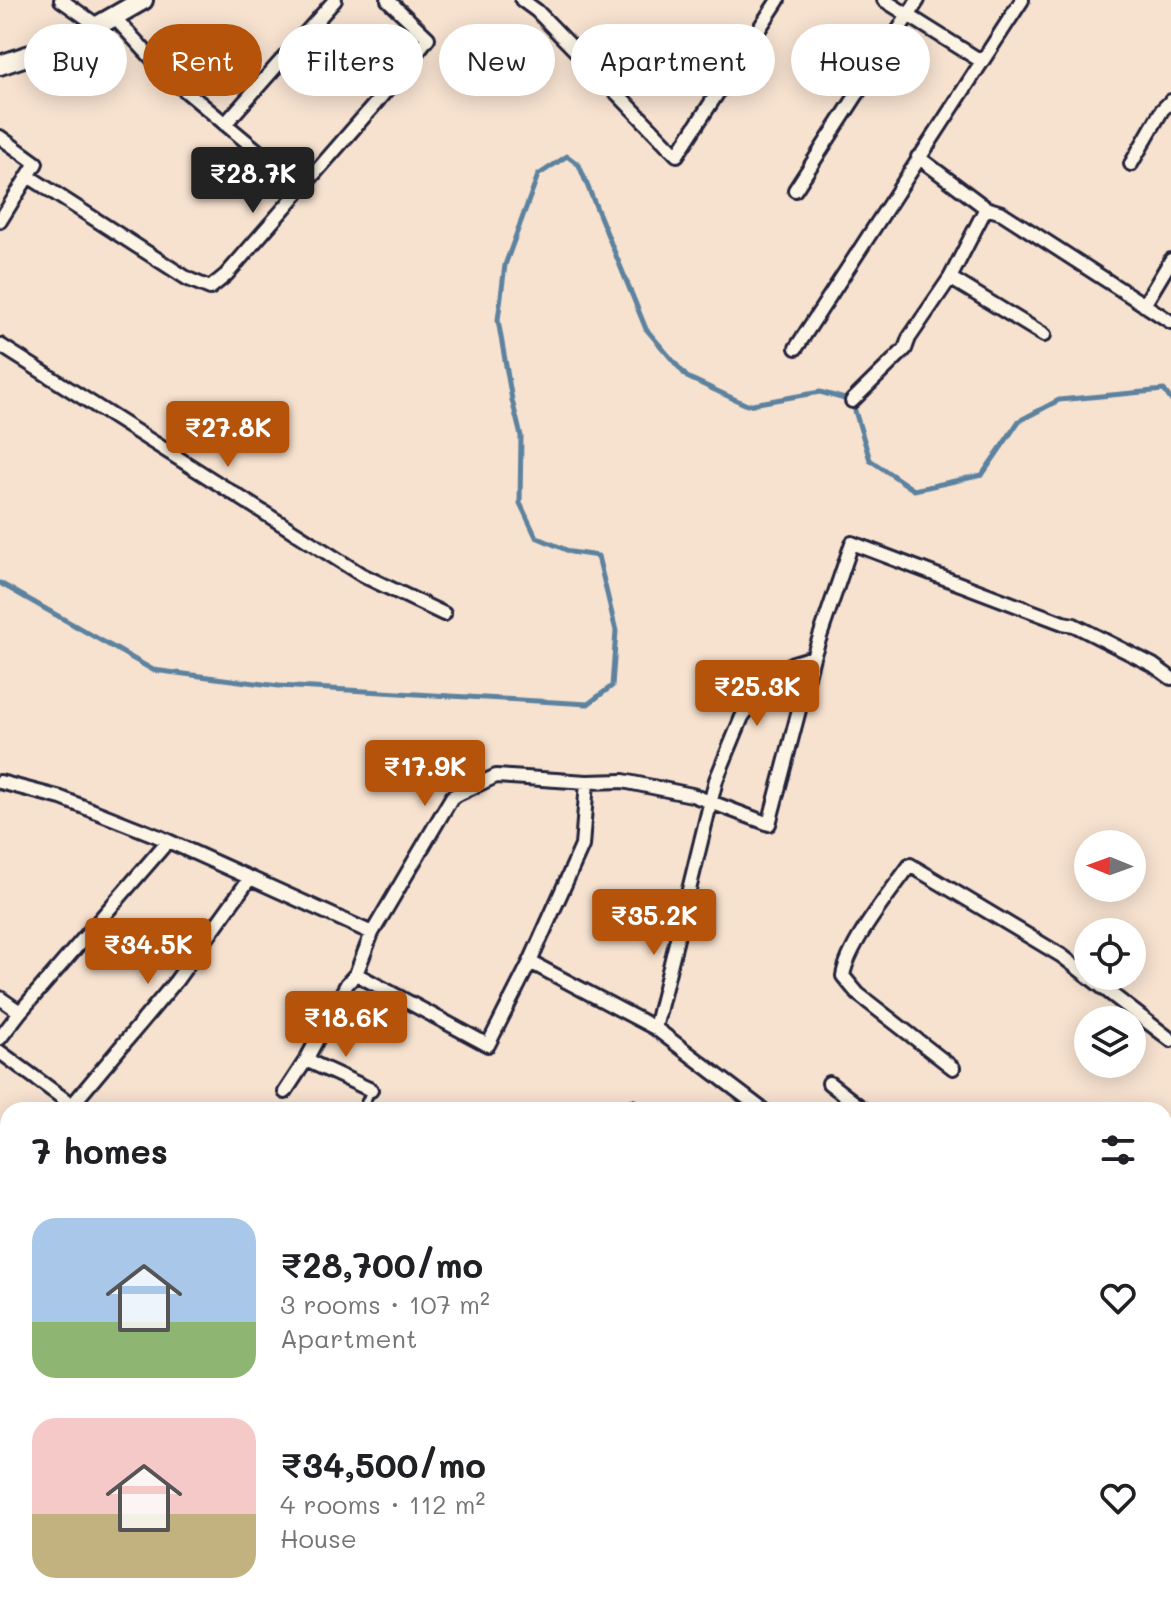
<!DOCTYPE html>
<meta charset="utf-8">
<style>
:root{--surface:#fff;--page:#f6f6f6;--text:#202124;--muted:#757577;--accent:#b45309}
body{margin:0;font-family:Mali,sans-serif;background:var(--page);color:var(--text);height:100vh;display:flex;flex-direction:column;font-size:30px;white-space:nowrap}
*{box-sizing:border-box;margin:0}
p{font-size:26px;color:var(--muted)}
.icon{flex:none;width:44px;height:44px;fill:none;stroke:currentColor;stroke-width:2;stroke-linecap:round;stroke-linejoin:round}
.map{position:relative;flex:1;overflow:hidden}
.details{position:absolute;left:0px;top:1102px;width:1172px;height:512px;display:flex;flex-direction:column;background:var(--surface);border-radius:24px 24px 0 0;box-shadow:0 4px 20px #0003}
.details>*{flex:none}
.hud{position:absolute;left:24px;top:24px;width:1124px;height:72px;display:flex;gap:16px}
.needle{width:52px;rotate:271deg}
.controls{position:absolute;left:1074px;top:830px;display:grid;gap:16px}
.controls a{display:grid;place-items:center;width:72px;height:72px;border-radius:50%;background:var(--surface);box-shadow:0 4px 20px #0003;font-size:40px}
.price{position:absolute;translate:-50% -68px;padding:0 18px;border-radius:8px;background:var(--accent);color:#fff;font-size:26px;line-height:52px;filter:drop-shadow(0 2px 4px #0008)}
.price::after{content:'';position:absolute;left:50%;top:48px;width:24px;height:18px;margin-left:-12px;background:inherit;clip-path:polygon(0 0,100% 0,50% 100%)}
.price.selected{background:#222;color:#fff}
ul{padding:0;list-style:none}
li{display:flex;align-items:center;gap:24px;height:200px;padding:0 32px}
li span{display:grid;place-items:center;flex:none;width:224px;height:160px;border-radius:24px;color:#555}
li>.icon{margin-inline-start:auto}
span .icon{width:96px;height:96px;fill:#fffc;stroke-width:1}
li b{font-size:34px}
h2{display:flex;justify-content:space-between;align-items:center;height:96px;padding:0 32px;font-size:34px}
.chip{padding:0 28px;border-radius:36px;background:var(--surface);box-shadow:0 4px 20px #0003;font-size:28px;line-height:72px}
.chip.selected{background:var(--accent);color:#fff}
.map>svg:first-child{display:block}
</style>
<div class="map">
<svg width="1171" height="1614" viewBox="0 0 1171 1614">
<rect width="100%" height="100%" fill="#f7e2d0"/>
<filter id="ink" filterUnits="userSpaceOnUse"><feTurbulence type="fractalNoise" baseFrequency=".0125" numOctaves="2"/><feDisplacementMap in="SourceGraphic" scale="16" xChannelSelector="R" yChannelSelector="G"/><feConvolveMatrix kernelMatrix="1 2 1 2 8 2 1 2 1" color-interpolation-filters="sRGB"/></filter>
<g filter="url(#ink)">
<g fill="none" stroke-linecap="round" stroke-linejoin="round">
<path stroke="#5b829f" stroke-width="5" d="M0 583 153 670 279 686 588 704 612 686 616 631 598 556 571 552 536 537 520 503 521 436 512 400 498 320 505 265 538 175 567 156 579 165 646 329 687 377 747 405 820 392 852 401 870 460 914 490 982 475 1019 421 1059 400 1164 390 1171 400"/>
<g stroke="#22223b" stroke-width="12">
<path id="lane" d="M362 1110 371 1090"/>
</g>
<g stroke="#22223b" stroke-width="18">
<path id="street" d="M61 0 98 26
M522 0 537 11 677 155 778 0
M884 0 981 61
M114 17 169 77 301 187
M225 124 335 0
M0 137 36 163 0 221
M918 157 986 208 1002 213 1171 322
M1131 164 1162 110 1171 101
M28 176 188 279 210 288 226 275 375 104 428 38 388 0
M795 190 918 0
M950 278 1044 335
M1144 305 1171 260
M0 345 362 575 444 614
M796 348 1022 0
M852 401 905 349 909 338 950 278 986 208
M0 782 61 798 157 836 372 933
M530 962 655 1028 716 780 742 717 768 682 793 663 813 657
M356 974 488 1045 530 962 582 846 587 782
M0 998 20 1012
M655 1028 763 1110
M0 1038 20 1012 168 841
M0 1052 79 1110
M306 1060 371 1090
M953 1068 858 994 843 976C848 944 890 893 910 865L1062 956 1171 1040
M829 1083 864 1110
M285 1092 306 1060 347 984 356 974 372 933 452 797 496 776 587 782 623 781 692 795 769 824 813 657 852 543 1063 623 1074 625 1153 665 1171 678
M68 1110 176 981 250 878
M632 1110V1107
M0 1147 8 1153
M1164 1165 1171 1155
M1164 1301 1171 1305
M0 1471H8
M1164 1598 1171 1603
M394 1606 399 1614
M619 1606 633 1614
M25 1614V1606
M553 1614 554 1606
M690 1614 696 1606
M959 1614 965 1606
M1073 1614 1081 1606"/>
</g>
<g stroke="#22223b" stroke-width="24">
<path id="secondary" d="M0 65 71 41 143 0"/>
</g>
<use href="#lane" stroke="#fcf5e5" stroke-width="6"/>
<use href="#street" stroke="#fcf5e5" stroke-width="12"/>
<use href="#secondary" stroke="#fcf5e5" stroke-width="18"/>
</g>
</g>
</svg>
<div class="controls">
<a><svg class="needle" viewBox="-14 -14 28 28"><path d="M0-13l5 13h-10z" fill="#e53935"/><path d="M0 13l5-13h-10z" fill="#757577"/></svg></a>
<a><svg class="icon" aria-label="locate" viewBox="0 0 24 24"><circle cx="12" cy="12" r="6"/><path d="M12 2v4M12 18v4M2 12h4M18 12h4"/></svg></a>
<a><svg class="icon" aria-label="layers" viewBox="0 0 24 24"><path d="M12 4l9 5-9 5-9-5zM3 14l9 5 9-5"/></svg></a>
</div>
<b class="price selected" style="left:253px;top:215px">₹28.7K</b>
<b class="price" style="left:228px;top:469px">₹27.8K</b>
<b class="price" style="left:757px;top:728px">₹25.3K</b>
<b class="price" style="left:425px;top:808px">₹17.9K</b>
<b class="price" style="left:654px;top:957px">₹35.2K</b>
<b class="price" style="left:148px;top:986px">₹34.5K</b>
<b class="price" style="left:346px;top:1059px">₹18.6K</b>
<div class="hud">
<a class="chip">Buy</a>
<a class="chip selected">Rent</a>
<a class="chip">Filters</a>
<a class="chip">New</a>
<a class="chip">Apartment</a>
<a class="chip">House</a>
</div>
<section class="details">
<h2>7 homes<svg class="icon" aria-label="filters" viewBox="0 0 24 24"><path d="M4 7h16M4 17h16"/><circle cx="9" cy="7" r="2"/><circle cx="15" cy="17" r="2"/></svg></h2>
<ul>
<li><span style="background:linear-gradient(#a9c7e8 65%,#8fb573 0)"><svg class="icon" aria-label="home" viewBox="0 0 24 24"><path d="M3 11l9-7 9 7M6 9v11h12V9"/></svg></span><div><b>₹28,700/mo</b><p>3 rooms · 107 m²</p><p>Apartment</p></div><svg class="icon" aria-label="heart" viewBox="0 0 24 24"><path d="M12 20l-8-8c-3-5 5-10 8-4 3-6 11-1 8 4z"/></svg></li>
<li><span style="background:linear-gradient(#f6c9c9 60%,#c2b280 0)"><svg class="icon" aria-label="home" viewBox="0 0 24 24"><path d="M3 11l9-7 9 7M6 9v11h12V9"/></svg></span><div><b>₹34,500/mo</b><p>4 rooms · 112 m²</p><p>House</p></div><svg class="icon" aria-label="heart" viewBox="0 0 24 24"><path d="M12 20l-8-8c-3-5 5-10 8-4 3-6 11-1 8 4z"/></svg></li>
</ul>
</section>
</div>
